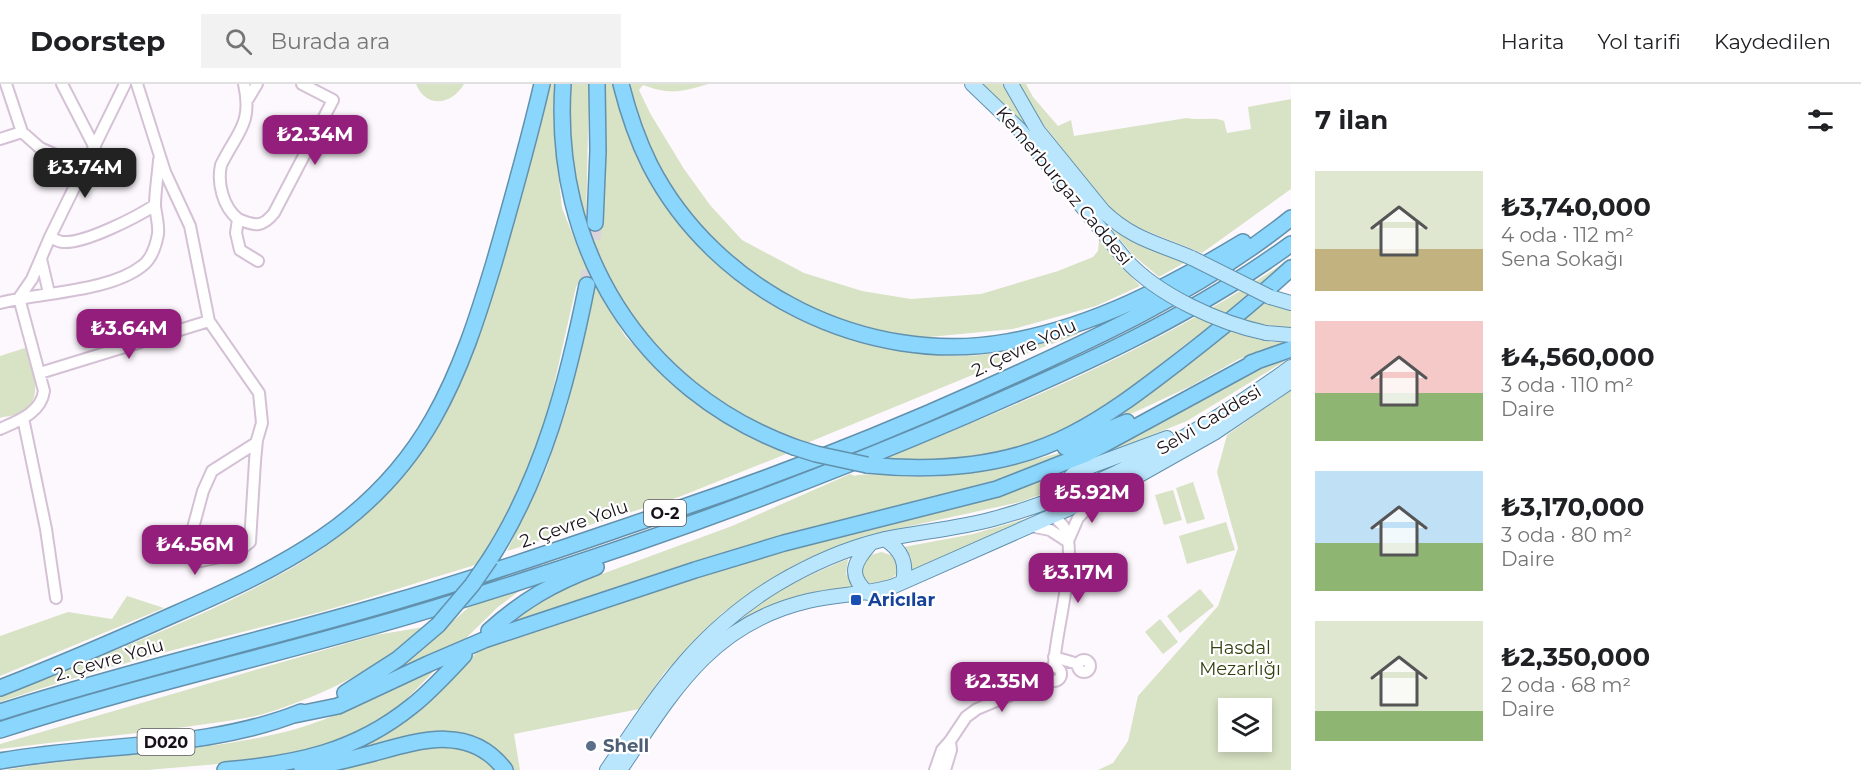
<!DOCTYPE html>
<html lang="tr">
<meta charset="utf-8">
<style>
:root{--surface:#fff;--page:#f2f2f2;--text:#202124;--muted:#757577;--line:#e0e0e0;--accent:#931e7c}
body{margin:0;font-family:Montserrat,sans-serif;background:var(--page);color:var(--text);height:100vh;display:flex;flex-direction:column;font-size:22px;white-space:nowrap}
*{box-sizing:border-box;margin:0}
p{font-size:20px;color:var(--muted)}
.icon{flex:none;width:33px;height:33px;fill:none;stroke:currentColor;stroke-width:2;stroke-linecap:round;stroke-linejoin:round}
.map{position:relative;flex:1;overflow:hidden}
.side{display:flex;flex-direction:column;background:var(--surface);width:570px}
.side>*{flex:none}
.fabs{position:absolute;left:1218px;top:614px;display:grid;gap:12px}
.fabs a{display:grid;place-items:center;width:54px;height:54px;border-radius:0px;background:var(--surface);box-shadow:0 3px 9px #0003;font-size:30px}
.price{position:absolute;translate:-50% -51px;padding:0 14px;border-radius:12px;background:var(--accent);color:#fff;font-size:20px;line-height:39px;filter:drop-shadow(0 2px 3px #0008)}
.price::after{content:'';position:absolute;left:50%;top:36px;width:18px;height:14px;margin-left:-9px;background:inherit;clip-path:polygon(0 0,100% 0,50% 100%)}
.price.current{background:#222;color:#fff}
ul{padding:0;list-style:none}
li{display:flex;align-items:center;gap:18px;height:150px;padding:0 24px}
li span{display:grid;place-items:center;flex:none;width:168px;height:120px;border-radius:0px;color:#555}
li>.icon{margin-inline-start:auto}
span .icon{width:72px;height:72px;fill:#fffc;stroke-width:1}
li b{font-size:26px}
h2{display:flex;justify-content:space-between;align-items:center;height:72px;padding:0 24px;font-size:26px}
header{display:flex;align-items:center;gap:36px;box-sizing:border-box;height:84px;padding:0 30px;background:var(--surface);border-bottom:2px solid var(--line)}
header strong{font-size:28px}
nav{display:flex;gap:33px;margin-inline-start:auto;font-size:21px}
.search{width:420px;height:54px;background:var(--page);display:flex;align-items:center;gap:15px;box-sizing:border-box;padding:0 21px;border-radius:0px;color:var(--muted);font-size:22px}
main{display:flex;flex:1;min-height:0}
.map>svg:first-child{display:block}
</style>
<header>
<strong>Doorstep</strong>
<div class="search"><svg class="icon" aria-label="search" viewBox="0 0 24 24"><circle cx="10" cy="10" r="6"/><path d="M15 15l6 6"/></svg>Burada ara</div>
<nav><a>Harita</a><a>Yol tarifi</a><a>Kaydedilen</a></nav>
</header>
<main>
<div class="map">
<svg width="1291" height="686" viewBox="0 0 1291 686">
<rect width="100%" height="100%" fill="#fdf8fd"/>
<path fill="#d8e2c4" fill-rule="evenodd" d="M416 0H464C452 21 426 25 416 0Z
M547 0H556L553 23 555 61 562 124 582 174 599 209 625 252 668 297 728 340 786 370 679 413 507 467 546 386 567 324 593 211 591 198 580 196 576 203 544 345 509 429 480 478 472 482C421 497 371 514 320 528 213 556 105 582 0 618V611C78 581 156 552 231 516 269 497 307 478 341 451 378 422 408 385 433 346Z
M567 0H589L586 139 599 141 604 0H613C647 139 752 239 894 264 915 268 935 272 957 272 998 272 1037 261 1076 248L1078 250 1004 278 807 359 783 353 750 338 694 301 643 245 614 204 586 148 568 71Z
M627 0H708C682 8 669 11 643 1L639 6 650 29 684 85 710 121 742 156 804 189 862 207 911 215 981 210 1058 187 1093 173 1098 167 1099 156 1140 202 1096 222 1013 245 919 254 850 240 805 222 750 187 704 150 679 117 654 75 635 32Z
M981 0H1005L1035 56Z
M1018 0H1026L1033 13 1058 42 1071 36 1074 52 1187 34C1199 37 1214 32 1224 37L1227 49 1251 45 1248 23 1291 15V105L1202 169 1132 141 1110 125 1032 26Z
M1108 141 1140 161 1184 179 1159 193 1133 171Z
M1291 174V176L1197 256 1195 253C1161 279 1128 308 1091 330 1031 367 953 383 883 375 1024 319 1165 260 1291 174Z
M1262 217 1291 225V244L1261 240 1257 254 1271 258H1291L1239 275 1191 302 1105 342 1104 340C1160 304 1211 261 1262 217Z
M28 263C32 284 46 319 19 330 14 332 6 332 0 334V272Z
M1290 274 1187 337 1059 388 1054 397 1057 399 1056 405 1020 418 865 452 802 477 771 495 722 529 664 589 639 625 514 650 520 686H512C478 625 408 650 356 668L389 648 424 621 481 564 692 490 952 421 1263 281Z
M1291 306V686H1098L1113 679 1128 657 1138 612 1218 522 1238 464 1217 388 1227 351ZM1228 624H1262V657H1228Z
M1093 359 1009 393 794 448 588 514 505 543 530 523 556 507 732 442 850 390 855 392C862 388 916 394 929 393 986 391 1039 375 1093 359Z
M1193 398 1205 435 1187 440 1176 404Z
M1173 406 1182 436 1164 441 1155 411Z
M1032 433 1033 435 912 487 911 473 904 463 973 450Z
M1226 438 1235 466 1187 480 1179 452Z
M882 468 896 473 899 486C891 499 876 505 862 495L860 481 870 471Z
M848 475 846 490 854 504C796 513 758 521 711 559 749 520 798 495 848 475Z
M522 505 498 523 463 557 373 601 421 565 469 523Z
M1200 505 1214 522 1180 549 1167 532Z
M127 512 164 524 0 592V552L68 528 112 535Z
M1160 535 1178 558 1163 570 1145 548Z
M424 543C383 581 332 607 279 625 249 636 216 638 185 643 124 651 62 657 0 665V660L376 551Z
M442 579 400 622 359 646 335 658 308 667 265 676 147 686H5C101 669 201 671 296 645 347 630 394 603 442 579Z
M441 660 468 665 495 686H330L420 661Z"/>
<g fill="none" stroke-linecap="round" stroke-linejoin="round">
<path stroke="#dbd5db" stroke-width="15" stroke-dasharray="15 8" stroke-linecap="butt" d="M587 201 595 139"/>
<g stroke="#d4c1d6" stroke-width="14">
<path id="minor" d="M6 0 22 48 40 64 84 83
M62 0 95 64
M137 0 165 88 190 142 209 237 259 309 262 339 257 356 255 377 250 458 235 470 196 478 186 470 203 407 212 387 256 359 257 356
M244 0C253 40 237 48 221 81 217 99 223 123 238 135L236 149 240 166 258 177
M248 15 257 0
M0 55 22 48
M238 135C255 142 262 144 274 129L333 16 302 0
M50 153C54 155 59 158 63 158 84 160 137 133 155 121
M41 175 49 209
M19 214 32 195 50 153 125 0
M0 219C41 208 109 208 142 182 152 175 156 161 158 150 159 141 156 131 155 122 155 107 158 91 159 76
M40 289 209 237
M23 334 46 445 56 514
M0 345C18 337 41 329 44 307L19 214
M1051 432C1057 435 1062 439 1065 445 1078 473 1055 549 1054 582
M1030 442 1050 446 1067 457
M1068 457 1078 434 1098 413
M1054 573 1078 580
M1078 582a6 6 0 1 1 12 0a6 6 0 1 1-12 0Z
M1047 590a7 7 0 1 1 14 0a7 7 0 1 1-14 0Z
M950 657 966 633 977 625 1049 595
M935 686 942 666 950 657 951 666 945 686"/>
</g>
<g stroke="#6291ad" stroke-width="16">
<path id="major" d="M972 0 1019 45 1125 175
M1011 0 1038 47 1103 127C1132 155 1157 159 1192 174
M1270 213 1291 219
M1266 249 1291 251
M1071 415C1062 403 1067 394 1078 387L1167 354
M885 455C902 467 907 478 903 498
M868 509C847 491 854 478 871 459
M607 686C658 610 696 549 777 500 809 481 845 465 881 456 918 448 956 445 993 435 1101 406 1201 349 1291 283
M620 686C672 609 710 540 808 517 837 510 866 511 894 502L1120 402 1214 349 1291 297"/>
</g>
<g stroke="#6291ad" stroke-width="18">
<path id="highway" d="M563 0C552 163 639 306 794 363
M621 0C628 28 637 55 650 81 715 208 867 283 1007 258 1093 243 1170 202 1243 158
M595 139 598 67 597 0
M1251 279 1291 265
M1065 363 1127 338
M867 381C937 388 1009 383 1072 350 1111 330 1144 304 1178 278 1217 248 1255 217 1291 184
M490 475C543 393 568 296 587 201
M489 547C522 517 553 499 596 483
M0 604C59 581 117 556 175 530 280 484 374 439 433 335 461 286 478 232 494 179 511 120 528 60 542 0
M345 609 398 575 438 541
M0 628C131 586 265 556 397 517 491 490 583 457 675 426 779 391 881 351 981 306 1088 258 1199 208 1291 134
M294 631 338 622 428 580 484 556 695 486 784 459 997 405 1086 370 1259 276
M0 646C146 599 296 567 442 522 620 468 795 405 965 332 1078 283 1191 233 1291 160
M0 677C100 659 206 666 301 628
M302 684C326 682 350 675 374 669 420 656 471 640 505 686
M225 686C296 680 355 668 412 622 431 607 448 588 464 571"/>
</g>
<use href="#minor" stroke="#fff" stroke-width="10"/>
<use href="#major" stroke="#b9e6fd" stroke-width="14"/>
<use href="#highway" stroke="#8ad6fc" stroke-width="15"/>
<g stroke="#6291ad" stroke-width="16" stroke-linecap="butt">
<path id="major-bridge" d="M1192 174 1270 213
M1125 175C1157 211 1219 239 1266 249"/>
</g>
<g stroke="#6291ad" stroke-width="18" stroke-linecap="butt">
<path id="highway-bridge" d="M794 363 816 370 867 381
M438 541 472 501 490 475"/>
</g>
<use href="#major-bridge" stroke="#b9e6fd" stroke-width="14"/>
<use href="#highway-bridge" stroke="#8ad6fc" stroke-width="15"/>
</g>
<rect fill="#1a4fb4" stroke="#fff" stroke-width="2" x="850" y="510" width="12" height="12" rx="3"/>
<circle fill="#5c6f8a" stroke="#fff" stroke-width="2" cx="591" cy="662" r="6"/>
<g text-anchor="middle" stroke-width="4.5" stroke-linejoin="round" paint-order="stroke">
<g fill="#fff" stroke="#5d585e" stroke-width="1.5">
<rect x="644" y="416" width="42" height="26" rx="4.5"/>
<rect x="137.5" y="645" width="57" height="26" rx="4.5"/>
</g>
<g font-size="16" font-weight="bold" fill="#181119">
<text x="665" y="435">O-2</text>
<text x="166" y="664">D020</text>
</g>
<g font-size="18" fill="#181119" stroke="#fff">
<text transform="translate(1064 102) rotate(50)" y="6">Kemerburgaz Caddesi</text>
<text transform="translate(1024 264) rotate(-25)" y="6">2. Çevre Yolu</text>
<text transform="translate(1209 336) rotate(-31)" y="6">Selvi Caddesi</text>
<text transform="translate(574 440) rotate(-19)" y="6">2. Çevre Yolu</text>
<text transform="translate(109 576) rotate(-16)" y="6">2. Çevre Yolu</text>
</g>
<g font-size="18" font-weight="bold" fill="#164399" stroke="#fff" text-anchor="start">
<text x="868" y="522">Aricılar</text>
</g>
<g font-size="18" fill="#333f0e" stroke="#fff">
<text x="1240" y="570">Hasdal<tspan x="1240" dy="21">Mezarlığı</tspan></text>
</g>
<g font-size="18" font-weight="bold" fill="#4e5e75" stroke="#fff" text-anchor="start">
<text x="603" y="668">Shell</text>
</g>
</g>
</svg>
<div class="fabs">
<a><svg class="icon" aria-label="layers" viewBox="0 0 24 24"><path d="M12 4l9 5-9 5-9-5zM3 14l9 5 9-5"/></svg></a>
</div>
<b class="price" style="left:315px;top:82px">₺2.34M</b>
<b class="price current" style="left:85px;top:115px">₺3.74M</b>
<b class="price" style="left:129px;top:276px">₺3.64M</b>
<b class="price" style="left:1092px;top:440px">₺5.92M</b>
<b class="price" style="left:195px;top:492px">₺4.56M</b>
<b class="price" style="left:1078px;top:520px">₺3.17M</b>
<b class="price" style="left:1002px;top:629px">₺2.35M</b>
</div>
<section class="side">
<h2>7 ilan<svg class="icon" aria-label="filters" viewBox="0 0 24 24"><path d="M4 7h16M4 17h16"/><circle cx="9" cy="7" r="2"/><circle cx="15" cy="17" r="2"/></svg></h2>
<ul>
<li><span style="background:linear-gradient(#dfe7d0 65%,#c2b280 0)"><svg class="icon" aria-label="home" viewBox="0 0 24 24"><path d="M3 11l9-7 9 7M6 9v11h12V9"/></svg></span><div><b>₺3,740,000</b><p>4 oda · 112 m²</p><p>Sena Sokağı</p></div></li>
<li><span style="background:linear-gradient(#f6c9c9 60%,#8fb573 0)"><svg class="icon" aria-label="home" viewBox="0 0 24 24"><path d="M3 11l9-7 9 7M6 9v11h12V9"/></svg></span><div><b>₺4,560,000</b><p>3 oda · 110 m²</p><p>Daire</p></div></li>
<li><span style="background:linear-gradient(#bfe0f5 60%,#8fb573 0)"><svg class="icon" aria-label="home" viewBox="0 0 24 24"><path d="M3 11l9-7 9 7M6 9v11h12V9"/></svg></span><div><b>₺3,170,000</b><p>3 oda · 80 m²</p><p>Daire</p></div></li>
<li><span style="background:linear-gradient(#dfe7d0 75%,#8fb573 0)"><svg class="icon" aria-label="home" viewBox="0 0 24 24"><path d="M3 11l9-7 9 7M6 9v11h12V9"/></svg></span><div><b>₺2,350,000</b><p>2 oda · 68 m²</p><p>Daire</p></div></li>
</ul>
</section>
</main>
